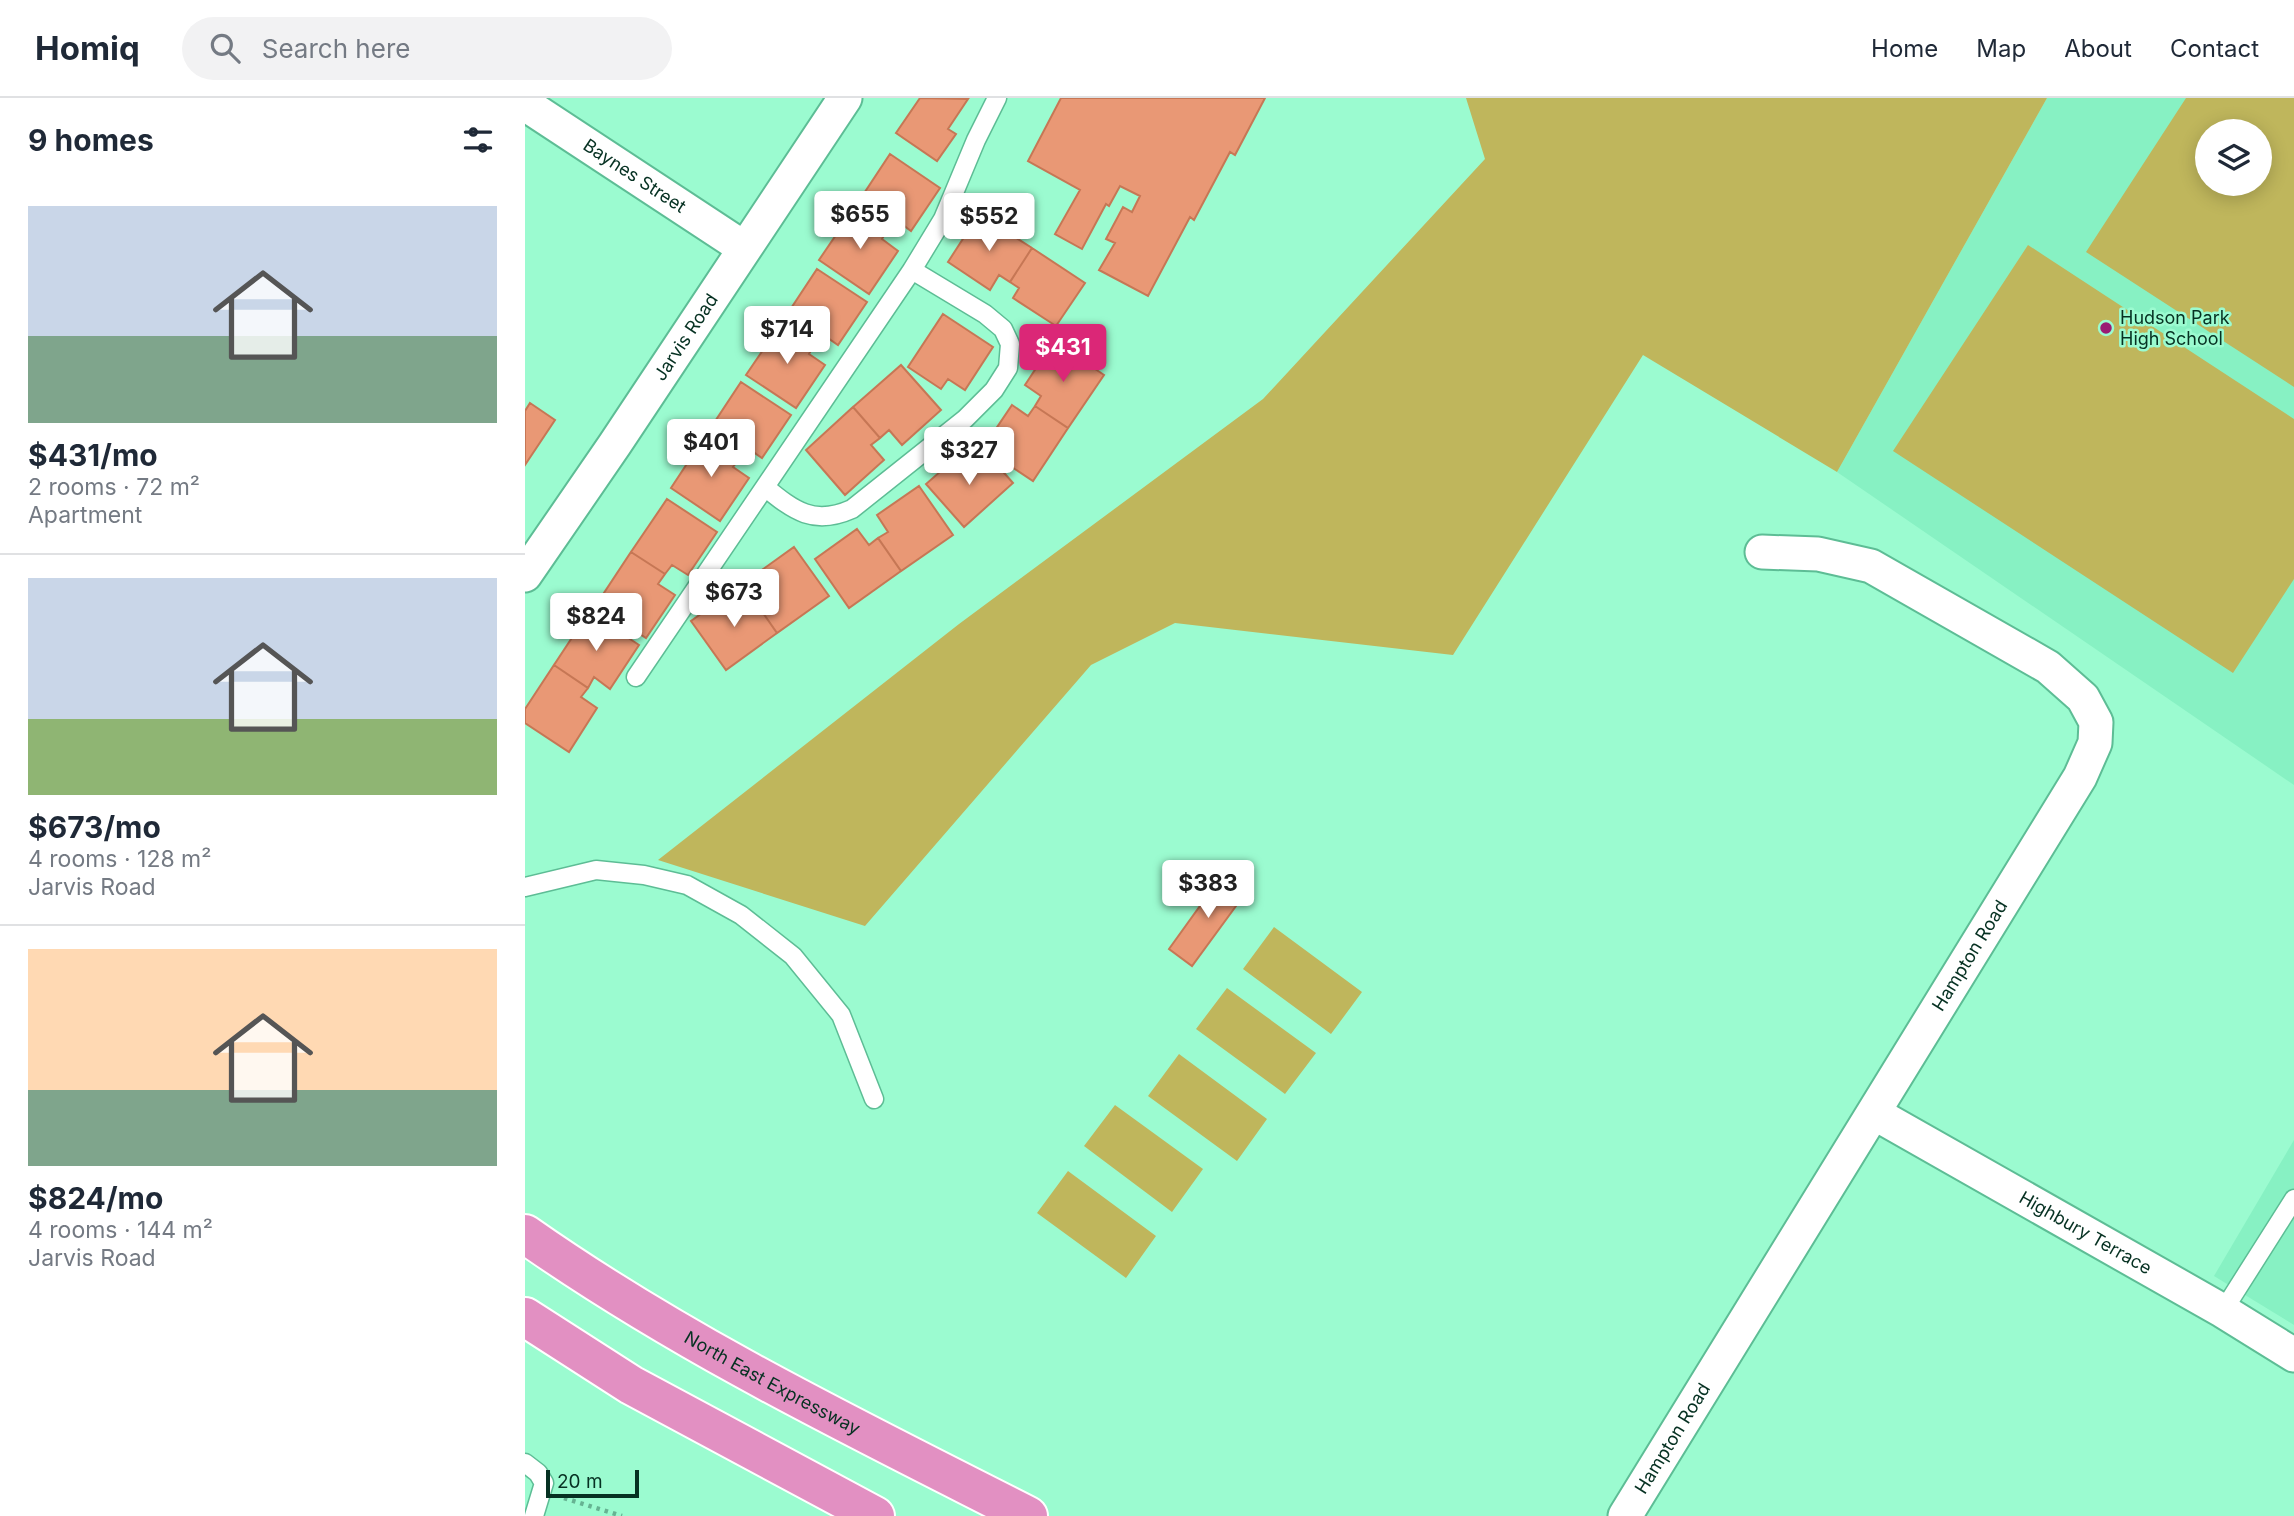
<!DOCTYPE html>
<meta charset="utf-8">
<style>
:root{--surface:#fff;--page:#f2f2f3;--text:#1f2937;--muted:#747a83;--line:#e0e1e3;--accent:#db2777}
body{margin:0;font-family:Inter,sans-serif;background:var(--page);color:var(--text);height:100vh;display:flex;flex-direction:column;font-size:26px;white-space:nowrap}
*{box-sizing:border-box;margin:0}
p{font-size:23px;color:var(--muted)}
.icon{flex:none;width:38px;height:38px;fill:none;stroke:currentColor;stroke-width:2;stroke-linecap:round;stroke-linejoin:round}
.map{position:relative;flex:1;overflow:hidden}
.sheet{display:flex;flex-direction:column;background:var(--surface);width:525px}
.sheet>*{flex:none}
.fabs{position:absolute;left:1670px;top:21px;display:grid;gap:14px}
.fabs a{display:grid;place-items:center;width:77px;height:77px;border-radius:50%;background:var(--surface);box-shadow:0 4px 18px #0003;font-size:35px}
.scale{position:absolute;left:21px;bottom:18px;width:93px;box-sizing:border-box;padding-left:7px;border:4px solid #063122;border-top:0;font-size:19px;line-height:24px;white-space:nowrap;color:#063122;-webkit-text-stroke:5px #9bfbd0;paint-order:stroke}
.price{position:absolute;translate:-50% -60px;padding:0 16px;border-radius:7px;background:#fff;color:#222;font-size:23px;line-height:46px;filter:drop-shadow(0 2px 4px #0008)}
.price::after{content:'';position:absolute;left:50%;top:42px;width:21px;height:16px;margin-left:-10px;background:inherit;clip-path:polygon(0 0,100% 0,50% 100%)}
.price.active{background:var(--accent);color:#fff}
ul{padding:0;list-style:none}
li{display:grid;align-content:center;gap:14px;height:371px;padding:0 28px}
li+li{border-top:2px solid var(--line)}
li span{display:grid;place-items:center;height:217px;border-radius:0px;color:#555}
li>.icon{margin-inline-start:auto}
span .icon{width:126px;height:126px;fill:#fffc;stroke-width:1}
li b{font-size:30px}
h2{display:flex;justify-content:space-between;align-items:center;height:84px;padding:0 28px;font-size:30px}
header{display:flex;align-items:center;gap:42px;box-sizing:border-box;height:98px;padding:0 35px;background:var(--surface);border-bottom:2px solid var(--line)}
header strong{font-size:33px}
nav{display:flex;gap:38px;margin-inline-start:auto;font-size:24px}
.search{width:490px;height:63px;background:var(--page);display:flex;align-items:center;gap:18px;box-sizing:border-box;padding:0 24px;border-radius:38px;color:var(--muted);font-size:26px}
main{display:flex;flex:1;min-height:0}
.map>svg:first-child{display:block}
</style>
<header>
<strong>Homiq</strong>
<div class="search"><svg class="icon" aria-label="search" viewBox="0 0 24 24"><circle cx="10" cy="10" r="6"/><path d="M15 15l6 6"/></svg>Search here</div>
<nav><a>Home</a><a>Map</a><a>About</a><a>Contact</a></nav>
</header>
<main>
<section class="sheet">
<h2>9 homes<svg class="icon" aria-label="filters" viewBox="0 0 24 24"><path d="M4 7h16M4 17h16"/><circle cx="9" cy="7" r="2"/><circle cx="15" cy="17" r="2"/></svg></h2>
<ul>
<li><span style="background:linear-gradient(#c9d6e8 60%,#7fa58c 0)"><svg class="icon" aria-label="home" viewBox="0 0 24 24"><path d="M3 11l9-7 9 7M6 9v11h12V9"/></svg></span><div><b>$431/mo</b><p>2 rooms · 72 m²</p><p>Apartment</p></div></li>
<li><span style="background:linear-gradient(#c9d6e8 65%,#8fb573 0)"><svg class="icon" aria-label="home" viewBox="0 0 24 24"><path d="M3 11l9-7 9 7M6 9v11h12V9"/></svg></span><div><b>$673/mo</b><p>4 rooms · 128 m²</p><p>Jarvis Road</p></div></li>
<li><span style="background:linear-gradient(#ffd9b3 65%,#7fa58c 0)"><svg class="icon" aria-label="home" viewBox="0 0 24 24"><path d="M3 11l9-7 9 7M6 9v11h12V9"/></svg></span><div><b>$824/mo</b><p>4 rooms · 144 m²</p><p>Jarvis Road</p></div></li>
</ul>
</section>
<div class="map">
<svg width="1769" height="1418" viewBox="0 0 1769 1418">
<rect width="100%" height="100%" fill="#9bfbd0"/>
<path fill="#87f1c3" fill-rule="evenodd" d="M1522 0H1769V687L1312 374ZM1682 33H1734V86H1682Z
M1769 1042V1227L1689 1178Z"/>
<path fill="#bfb65c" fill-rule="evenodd" d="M941 0H1522L1312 374 1118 257 928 557 650 525 566 567 340 828 133 762 434 526 738 301 960 61Z
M1661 0H1769V289L1561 154ZM1682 33H1734V86H1682Z
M1503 147 1769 321V481L1708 575 1368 353Z
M749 829 837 894 806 936 718 871Z
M702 890 791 955 760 996 671 931Z
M654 956 742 1021 712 1063 623 998Z
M590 1007 678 1071 647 1114 559 1048Z
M543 1073 631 1138 601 1180 512 1115Z"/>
<path fill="#e99875" stroke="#c67755" stroke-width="2" d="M395 0 443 1 423 31 431 36 412 63 371 35Z
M536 0H740L710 57 705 54 669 122 665 119 623 198 574 172 590 145 581 141 598 109 607 114 615 98 595 88 584 108 581 106 557 151 530 136 555 92 503 63Z
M365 56 415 90 386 133 370 121 363 131 330 109Z
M330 109 363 131 357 141 373 153 344 196 294 162Z
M454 116 507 150 485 184 474 177 465 192 423 164Z
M507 150 560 185 531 228 488 200 494 190 485 184Z
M292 171 342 204 313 247 297 236 290 246 257 224Z
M418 216 468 249 440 292 423 281 416 291 383 269Z
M257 224 290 246 284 256 300 267 271 310 221 277Z
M529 243 579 277 543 330 510 308 516 298 500 287Z
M376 267 416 312 377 347 364 332 355 340 328 309Z
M216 284 266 317 237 360 221 349 215 360 181 337Z
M5 305 30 322 0 367V313Z
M487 307 503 318 510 308 543 330 508 383 458 350Z
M328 309 355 340 346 347 359 362 320 397 281 352Z
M181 337 215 360 208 369 224 380 195 423 146 390Z
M439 353 453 369 465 359 488 385 439 429 401 386Z
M394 388 428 437 376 473 353 440 363 434 352 417Z
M142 401 192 434 163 477 147 467 140 476 106 454Z
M332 431 344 447 353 440 376 473 324 510 290 461Z
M269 449 304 498 252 535 229 502 238 495 227 479Z
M106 454 140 476 133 486 150 497 121 540 71 507Z
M208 493 219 509 229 502 252 535 201 572 166 523Z
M64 514 114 547 85 591 69 579 63 590 29 567Z
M29 567 63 590 56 599 72 610 44 654 0 625V611Z
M698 776 722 793 667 868 644 851Z"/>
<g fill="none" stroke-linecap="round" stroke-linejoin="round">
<g stroke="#5dbd95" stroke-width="21">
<path id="service" d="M240 389C269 413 289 428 327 411L440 321 469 292 483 270 485 246 478 231 460 216 387 172
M111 579 387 172 418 121 451 42 472 0
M0 789 71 772 119 777 162 787 216 817 268 858 316 917 349 1001
M1698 1213 1769 1101
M0 1365 13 1375 19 1385 9 1418"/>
</g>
<g stroke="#5dbd95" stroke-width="37">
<g id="minor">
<path id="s1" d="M0 6 219 150"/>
<path id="s2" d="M0 477 90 346 320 0"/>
<path id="s3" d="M1349 1015 1698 1213 1769 1257"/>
<path id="s4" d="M1100 1418 1555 679 1570 645 1571 624 1558 600 1523 569 1346 468 1293 456 1237 454"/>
</g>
</g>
<g stroke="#fff" stroke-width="42">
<g id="trunk">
<path id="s5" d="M0 1136C158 1247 332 1331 503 1418"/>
<path d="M0 1219 106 1287 350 1418"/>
</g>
</g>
<path stroke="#66b392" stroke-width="4.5" stroke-dasharray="3.5 5" stroke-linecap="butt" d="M39 1400 97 1418"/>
<use href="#service" stroke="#fff" stroke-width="18"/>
<use href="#minor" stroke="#fff" stroke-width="33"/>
<use href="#trunk" stroke="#e290c2" stroke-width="38"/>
</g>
<circle fill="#9a1c73" stroke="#9bfbd0" stroke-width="2.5" cx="1581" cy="230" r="7"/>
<g text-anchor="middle" stroke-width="5" stroke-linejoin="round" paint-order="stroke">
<g font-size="18" fill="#063122" stroke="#9bfbd0">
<text dy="6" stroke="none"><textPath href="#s1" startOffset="131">Baynes Street</textPath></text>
<text dy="6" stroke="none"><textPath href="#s2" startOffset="287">Jarvis Road</textPath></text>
<text dy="6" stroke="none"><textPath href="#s4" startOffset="658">Hampton Road</textPath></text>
<text dy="6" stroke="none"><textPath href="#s3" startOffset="243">Highbury Terrace</textPath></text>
<text dy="6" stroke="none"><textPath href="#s5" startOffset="289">North East Expressway</textPath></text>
<text dy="6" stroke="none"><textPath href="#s4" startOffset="91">Hampton Road</textPath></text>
</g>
<g font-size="18" fill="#063122" stroke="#9bfbd0" text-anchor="start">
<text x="1595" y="226">Hudson Park<tspan x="1595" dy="21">High School</tspan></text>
</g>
</g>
</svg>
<div class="fabs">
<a><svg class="icon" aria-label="layers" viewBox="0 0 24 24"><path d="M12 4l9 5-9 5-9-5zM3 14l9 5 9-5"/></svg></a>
</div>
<div class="scale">20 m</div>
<b class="price" style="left:335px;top:153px">$655</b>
<b class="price" style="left:464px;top:155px">$552</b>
<b class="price" style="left:262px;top:268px">$714</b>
<b class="price active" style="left:538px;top:286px">$431</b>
<b class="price" style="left:186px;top:381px">$401</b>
<b class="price" style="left:444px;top:389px">$327</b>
<b class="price" style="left:209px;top:531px">$673</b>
<b class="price" style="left:71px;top:555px">$824</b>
<b class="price" style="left:683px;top:822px">$383</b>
</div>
</main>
